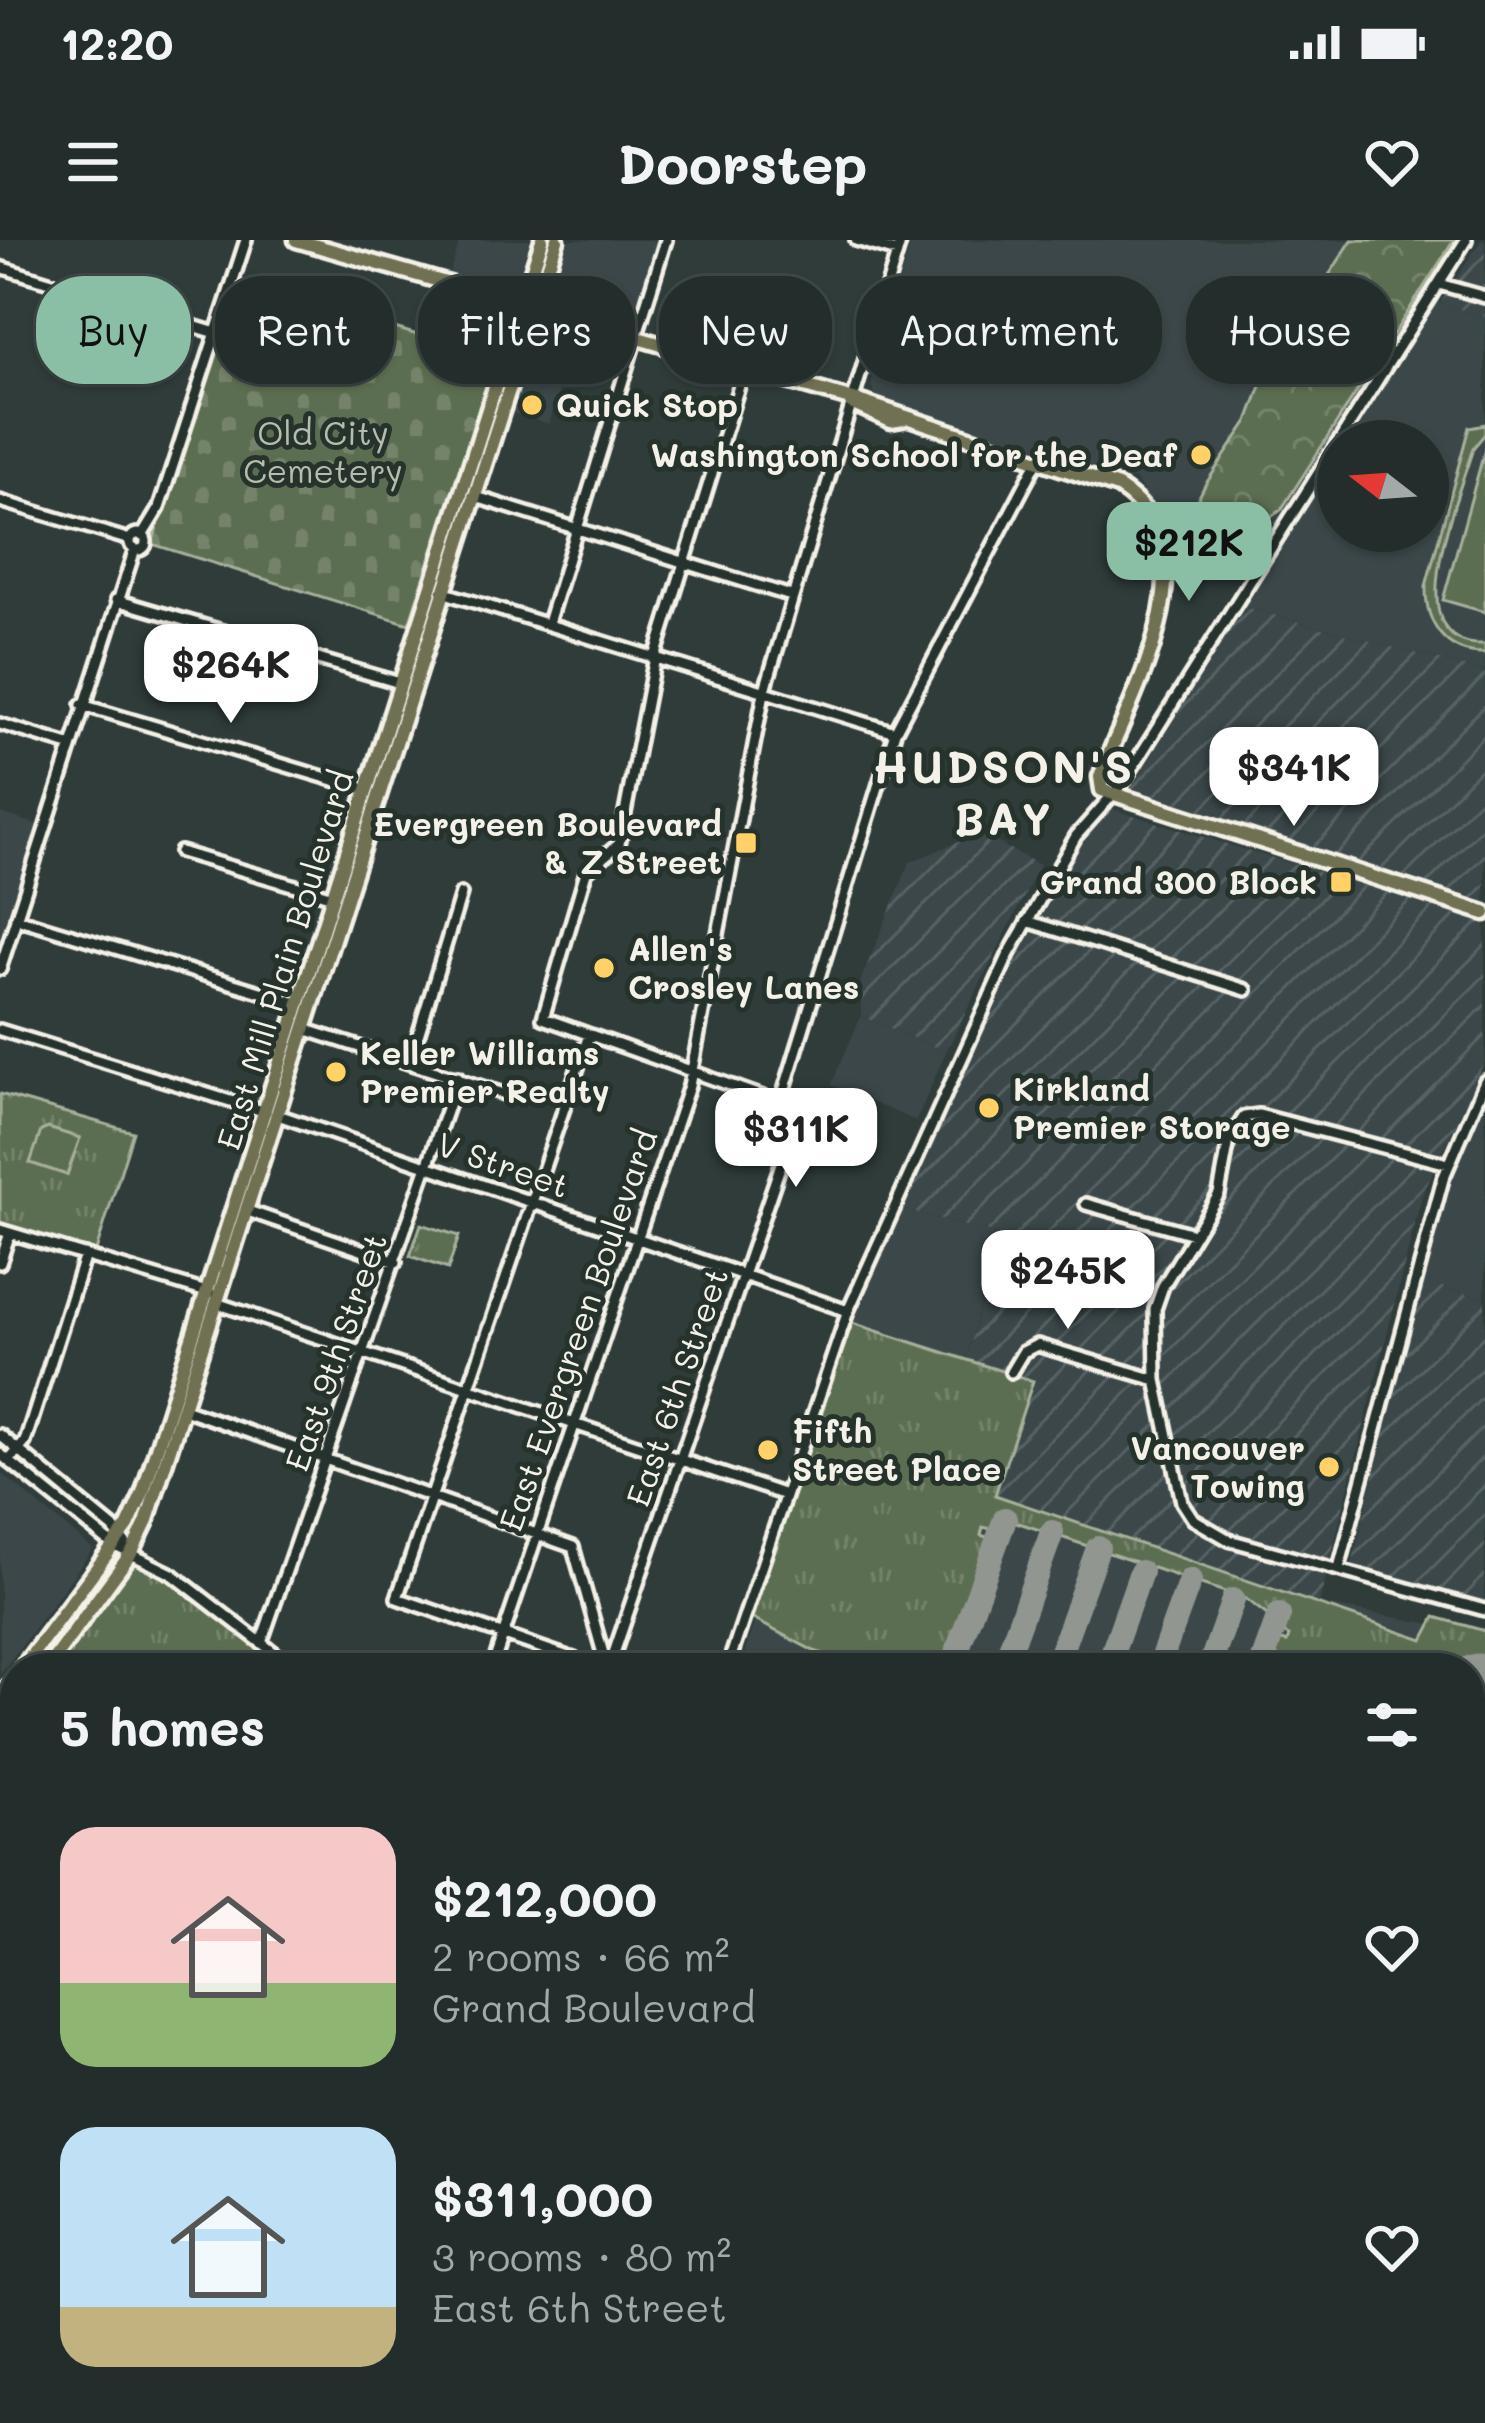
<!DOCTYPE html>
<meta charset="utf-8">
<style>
:root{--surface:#232d2c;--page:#2b3534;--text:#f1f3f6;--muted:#a3a8a9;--line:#404948;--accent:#8abfa5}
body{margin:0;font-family:Mali,sans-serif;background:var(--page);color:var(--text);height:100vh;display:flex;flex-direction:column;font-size:45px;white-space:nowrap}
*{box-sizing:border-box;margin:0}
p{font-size:39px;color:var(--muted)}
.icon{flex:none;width:66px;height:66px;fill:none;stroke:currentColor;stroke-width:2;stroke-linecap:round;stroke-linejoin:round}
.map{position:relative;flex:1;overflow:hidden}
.details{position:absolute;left:0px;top:1413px;width:1485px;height:771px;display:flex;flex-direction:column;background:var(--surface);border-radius:48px 48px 0 0;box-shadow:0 3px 9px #0004,0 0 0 3px var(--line)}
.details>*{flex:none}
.guide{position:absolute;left:36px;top:36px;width:1413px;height:108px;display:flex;gap:24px}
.needle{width:78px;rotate:287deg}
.buttons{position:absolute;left:1317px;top:180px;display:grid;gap:24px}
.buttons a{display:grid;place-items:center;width:132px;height:132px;border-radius:50%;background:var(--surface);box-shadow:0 3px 9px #0004,0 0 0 3px var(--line);font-size:60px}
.price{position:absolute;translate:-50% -102px;padding:0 27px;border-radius:24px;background:#fff;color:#222;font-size:39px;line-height:78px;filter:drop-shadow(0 3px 6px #0008)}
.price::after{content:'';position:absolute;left:50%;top:72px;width:36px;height:27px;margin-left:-18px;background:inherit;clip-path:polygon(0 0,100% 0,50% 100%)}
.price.current{background:var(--accent);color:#111}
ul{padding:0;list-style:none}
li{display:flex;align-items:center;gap:36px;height:300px;padding:0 60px}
li span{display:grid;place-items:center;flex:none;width:336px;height:240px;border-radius:36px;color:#555}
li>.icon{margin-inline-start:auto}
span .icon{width:144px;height:144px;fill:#fffc;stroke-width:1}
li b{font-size:51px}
h2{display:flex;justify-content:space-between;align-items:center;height:144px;padding:0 60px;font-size:51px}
.tag{padding:0 42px;border-radius:48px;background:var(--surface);box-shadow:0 3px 9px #0004,0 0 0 3px var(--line);font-size:42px;line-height:108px}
.tag.current{background:var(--accent);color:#111}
.status{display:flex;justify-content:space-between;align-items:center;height:84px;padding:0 60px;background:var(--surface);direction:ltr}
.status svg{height:33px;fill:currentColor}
header{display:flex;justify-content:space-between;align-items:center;height:156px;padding:0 60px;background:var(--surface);font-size:54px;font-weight:700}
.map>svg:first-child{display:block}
</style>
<div class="status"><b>12:20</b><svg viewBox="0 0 49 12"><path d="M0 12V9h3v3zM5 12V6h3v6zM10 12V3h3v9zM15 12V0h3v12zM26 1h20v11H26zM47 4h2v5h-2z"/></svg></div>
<header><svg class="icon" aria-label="menu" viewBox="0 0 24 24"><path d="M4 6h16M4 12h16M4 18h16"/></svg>Doorstep<svg class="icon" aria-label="heart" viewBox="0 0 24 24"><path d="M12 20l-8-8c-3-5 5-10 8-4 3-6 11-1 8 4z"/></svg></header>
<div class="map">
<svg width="1485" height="2183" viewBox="0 0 1485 2183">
<defs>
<pattern id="industrial-furrows" width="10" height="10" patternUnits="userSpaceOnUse" patternTransform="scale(3)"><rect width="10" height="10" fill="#3a4749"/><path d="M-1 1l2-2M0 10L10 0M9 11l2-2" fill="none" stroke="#576263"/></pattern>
<pattern id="grass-tufts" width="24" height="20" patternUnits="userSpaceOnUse" patternTransform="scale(3)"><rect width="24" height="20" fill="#5c6e51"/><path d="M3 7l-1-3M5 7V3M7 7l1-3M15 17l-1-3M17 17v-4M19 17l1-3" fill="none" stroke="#74836a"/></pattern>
<pattern id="forest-crowns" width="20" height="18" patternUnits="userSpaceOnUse" patternTransform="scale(3)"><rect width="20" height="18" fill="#5c6e51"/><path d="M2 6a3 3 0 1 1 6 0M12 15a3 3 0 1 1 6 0" fill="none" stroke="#74836a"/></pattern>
<pattern id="cemetery-stones" width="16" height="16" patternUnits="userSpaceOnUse" patternTransform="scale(3)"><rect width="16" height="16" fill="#5c6e51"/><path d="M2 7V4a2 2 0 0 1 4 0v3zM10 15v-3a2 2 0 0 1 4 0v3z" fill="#74836a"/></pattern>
</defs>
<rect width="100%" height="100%" fill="#2f3c3a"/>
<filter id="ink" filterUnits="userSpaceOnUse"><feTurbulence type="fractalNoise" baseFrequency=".00833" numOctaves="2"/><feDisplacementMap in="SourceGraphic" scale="24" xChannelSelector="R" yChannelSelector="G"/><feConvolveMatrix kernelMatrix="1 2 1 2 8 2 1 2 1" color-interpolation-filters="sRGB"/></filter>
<g filter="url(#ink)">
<path fill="#3a4749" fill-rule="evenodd" d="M460 0H657L631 83 591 73 572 135 565 134 549 184 480 163 495 119 447 104 460 60 443 54Z
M912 0H1377L1440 63 1485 77V432L1244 367 1287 298 1217 275 1175 302 1136 240 876 157 871 146 878 109ZM1338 201H1428V291H1338Z
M0 573 39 585 0 710Z
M861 776 946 812 916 881 831 845Z
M1485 852V1058L1423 1042 1459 911Z
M900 969 999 995 966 1119 1033 1141 995 1255 1319 1364 1485 1393V1735L1470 1791V1428H785L744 1414 864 1044Z
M0 1232 93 1309 0 1435Z"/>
<path fill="url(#industrial-furrows)" d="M1481 0H1485V77L1440 63Z
M1244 367 1485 432V662L1131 548Z
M1110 568 1485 683V821L1422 956 1319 1364 994 1254 1033 1142 966 1120 999 995 900 969 1014 720 1062 631Z
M979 593 1040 625 946 812 861 776 860 742 910 622Z
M1423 1042 1485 1058V1376L1348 1339Z"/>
<path fill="url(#grass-tufts)" stroke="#a8b09c" stroke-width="3" d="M0 854 133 892 96 1011 0 982Z
M421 984 459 996 448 1029 410 1016Z
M852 1083 1033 1141 995 1255 1423 1400 1435 1377 1485 1391V1443L1470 1436V1428H1273L1266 1422 1269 1416 1277 1417 1274 1400 1287 1402 1289 1396 1279 1391 1282 1376 1271 1378 1246 1359 1001 1277 995 1290 983 1287 981 1295 992 1299 947 1428H869L814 1411 753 1379 751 1373Z
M146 1320 293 1428H47L131 1321Z
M1485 1464V1718L1470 1779V1496Z
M15 1471V2169H1054L1025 2183H0V1492Z
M1152 2169H1338L1335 2183H1146Z"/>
<path fill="url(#forest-crowns)" stroke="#a8b09c" stroke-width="3" d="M1352 0H1454L1281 270 1262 283 1229 275 1193 314 1182 317 1178 299 1205 245 1248 181 1267 130Z"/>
<path fill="url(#cemetery-stones)" stroke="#a8b09c" stroke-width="3" d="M237 39 495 119 409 384 152 304Z"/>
<path fill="#5c6e51" stroke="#a8b09c" stroke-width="3" d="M1485 184V194L1473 208C1460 254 1392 408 1485 404V413C1445 414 1425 383 1426 346L1469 187Z
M1485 209V372L1443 360Z
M48 888 80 898 67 935 30 923 41 891Z"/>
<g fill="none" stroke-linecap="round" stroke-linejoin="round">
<path stroke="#929691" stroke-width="24" d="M951 1428 1005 1279
M1003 1428 1052 1292
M1055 1428 1098 1308
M1107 1428 1141 1332
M1158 1428 1190 1340
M1209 1428 1233 1360
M1260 1428 1279 1375
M1056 2183 1063 2169"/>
<path stroke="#929691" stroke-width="63" d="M1470 1464 1478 1445
M1132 2183 1138 2169"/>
<g stroke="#f4f1e8" stroke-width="18">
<path id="minor" d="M856 0 897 12
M0 27 216 93
M1439 44 1485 57
M744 130 655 417 619 604 586 632 543 778 788 866
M1339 201 1466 0
M473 256 791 356
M0 261 130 300
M130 302a8 8 0 1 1 16 0a8 8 0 1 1-16 0Z
M142 296 159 268 246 0
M442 352 895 492
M116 360 400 443
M548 383 666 0
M82 465 367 550
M0 484 69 505
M180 612 333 657
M16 678 300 764
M1027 681 1246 750
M0 729 135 309
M304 789 510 856
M0 790 266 872
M588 798 397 1358 600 1428
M410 822 461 654
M278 875 848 1071
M1448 924 1259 875 1244 877 1229 900 1219 954 1163 1046 1155 1069 1156 1140 1182 1262 1193 1279 1229 1300 1485 1370
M1086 964 1193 994
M248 971 396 1022
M0 990 210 1053
M0 1023 10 993
M219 1064 785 1255
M1011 1132 1023 1112 1037 1105 1156 1140
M184 1169 573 1307 607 1428
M0 1195 113 1288 132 1312
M0 1214 113 1305 172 1334 294 1428
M9 1221 25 1202 85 1015
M1339 1328 1443 939 1485 841
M261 1403 458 837
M492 1428 689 846 764 453 901 0
M609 1428 796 880 784 851 895 492 1038 220
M727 1428 848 1071 1009 714 1076 596 1122 544 1338 202
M0 1890 15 1868
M0 1924 15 1935
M0 2058 15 2038
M480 2183 484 2169"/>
</g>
<g stroke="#f4f1e8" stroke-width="21">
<path id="major" d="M296 0 864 163 1118 247C1219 310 1131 454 1100 537L1102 550 1485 673
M851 163 891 181 903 179
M22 1428 128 1286 142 1255 542 0
M47 1428 132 1312 146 1283 557 0
M0 1458 15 1438
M0 1492 15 1471"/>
</g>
<g stroke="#f4f1e8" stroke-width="22">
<path id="highway" d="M1470 2085 1485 2013
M1470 2159 1485 2121
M1439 2183 1445 2169
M1460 2183 1466 2169
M1478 2183 1485 2166"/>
</g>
<use href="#minor" stroke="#26332d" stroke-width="9"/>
<use href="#major" stroke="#706f52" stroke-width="12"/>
<use href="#highway" stroke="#706f52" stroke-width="14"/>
</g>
</g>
<g fill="#ffd166" stroke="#26332d" stroke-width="4.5">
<circle cx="532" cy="165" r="12"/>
<circle cx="1201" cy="215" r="12"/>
<rect x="734" y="591" width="24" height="24" rx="6"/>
<rect x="1329" y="630" width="24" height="24" rx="6"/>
<circle cx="604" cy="728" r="12"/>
<circle cx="336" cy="832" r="12"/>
<circle cx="989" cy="868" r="12"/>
<circle cx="768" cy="1210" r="12"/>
<circle cx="1329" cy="1227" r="12"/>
</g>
<g text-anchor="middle" stroke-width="10" stroke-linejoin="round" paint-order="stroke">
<g font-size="33" font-weight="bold" fill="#f4f1e8" stroke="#26332d" text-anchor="start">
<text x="556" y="177">Quick Stop</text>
<text x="1177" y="227" text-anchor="end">Washington School for the Deaf</text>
<text x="722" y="596" text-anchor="end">Evergreen Boulevard<tspan x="722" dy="38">&amp; Z Street</tspan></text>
<text x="1317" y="654" text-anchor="end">Grand 300 Block</text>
<text x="628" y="721">Allen's<tspan x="628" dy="38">Crosley Lanes</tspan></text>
<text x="360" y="825">Keller Williams<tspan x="360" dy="38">Premier Realty</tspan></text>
<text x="1013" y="861">Kirkland<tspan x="1013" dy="38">Premier Storage</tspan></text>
<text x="792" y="1203">Fifth<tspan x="792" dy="38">Street Place</tspan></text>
<text x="1305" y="1220" text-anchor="end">Vancouver<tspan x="1305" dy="38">Towing</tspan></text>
</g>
<g font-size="33" fill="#b7bdac" stroke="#26332d">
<text x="323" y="205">Old City<tspan x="323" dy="38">Cemetery</tspan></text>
</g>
<g font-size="33" fill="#f4f1e8" stroke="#26332d">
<text transform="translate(285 720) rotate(-73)" y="12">East Mill Plain Boulevard</text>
<text transform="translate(503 925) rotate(19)" y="12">V Street</text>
<text transform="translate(578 1090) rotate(-71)" y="12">East Evergreen Boulevard</text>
<text transform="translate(336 1112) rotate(-71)" y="12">East 9th Street</text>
<text transform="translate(677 1147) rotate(-71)" y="12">East 6th Street</text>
</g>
<g font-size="45" font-weight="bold" letter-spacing="3" fill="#f4f1e8" stroke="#26332d">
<text x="1004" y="543">HUDSON'S<tspan x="1004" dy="52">BAY</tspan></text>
</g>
</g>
</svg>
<div class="buttons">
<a><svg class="needle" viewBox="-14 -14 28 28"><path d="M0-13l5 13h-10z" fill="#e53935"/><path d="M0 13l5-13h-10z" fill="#a3a8a9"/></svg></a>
</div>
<b class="price current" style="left:1189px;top:364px">$212K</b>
<b class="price" style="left:231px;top:486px">$264K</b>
<b class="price" style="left:1294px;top:589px">$341K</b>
<b class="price" style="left:796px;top:950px">$311K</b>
<b class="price" style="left:1068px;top:1092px">$245K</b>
<div class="guide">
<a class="tag current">Buy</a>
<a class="tag">Rent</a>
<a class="tag">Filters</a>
<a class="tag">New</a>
<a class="tag">Apartment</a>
<a class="tag">House</a>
</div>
<section class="details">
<h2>5 homes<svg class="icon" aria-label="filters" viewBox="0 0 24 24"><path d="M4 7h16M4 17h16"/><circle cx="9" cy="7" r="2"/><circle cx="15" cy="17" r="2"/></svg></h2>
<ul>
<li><span style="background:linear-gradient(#f6c9c9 65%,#8fb573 0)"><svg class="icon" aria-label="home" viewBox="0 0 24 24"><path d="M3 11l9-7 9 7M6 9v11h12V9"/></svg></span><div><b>$212,000</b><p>2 rooms · 66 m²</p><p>Grand Boulevard</p></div><svg class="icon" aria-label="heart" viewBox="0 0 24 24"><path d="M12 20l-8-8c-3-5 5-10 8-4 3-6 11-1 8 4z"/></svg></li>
<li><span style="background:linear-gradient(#bfe0f5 75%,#c2b280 0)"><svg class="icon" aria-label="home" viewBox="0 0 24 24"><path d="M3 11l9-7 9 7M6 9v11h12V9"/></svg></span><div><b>$311,000</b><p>3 rooms · 80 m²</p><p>East 6th Street</p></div><svg class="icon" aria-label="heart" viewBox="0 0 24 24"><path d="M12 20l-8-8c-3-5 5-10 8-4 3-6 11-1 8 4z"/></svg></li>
</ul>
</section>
</div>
